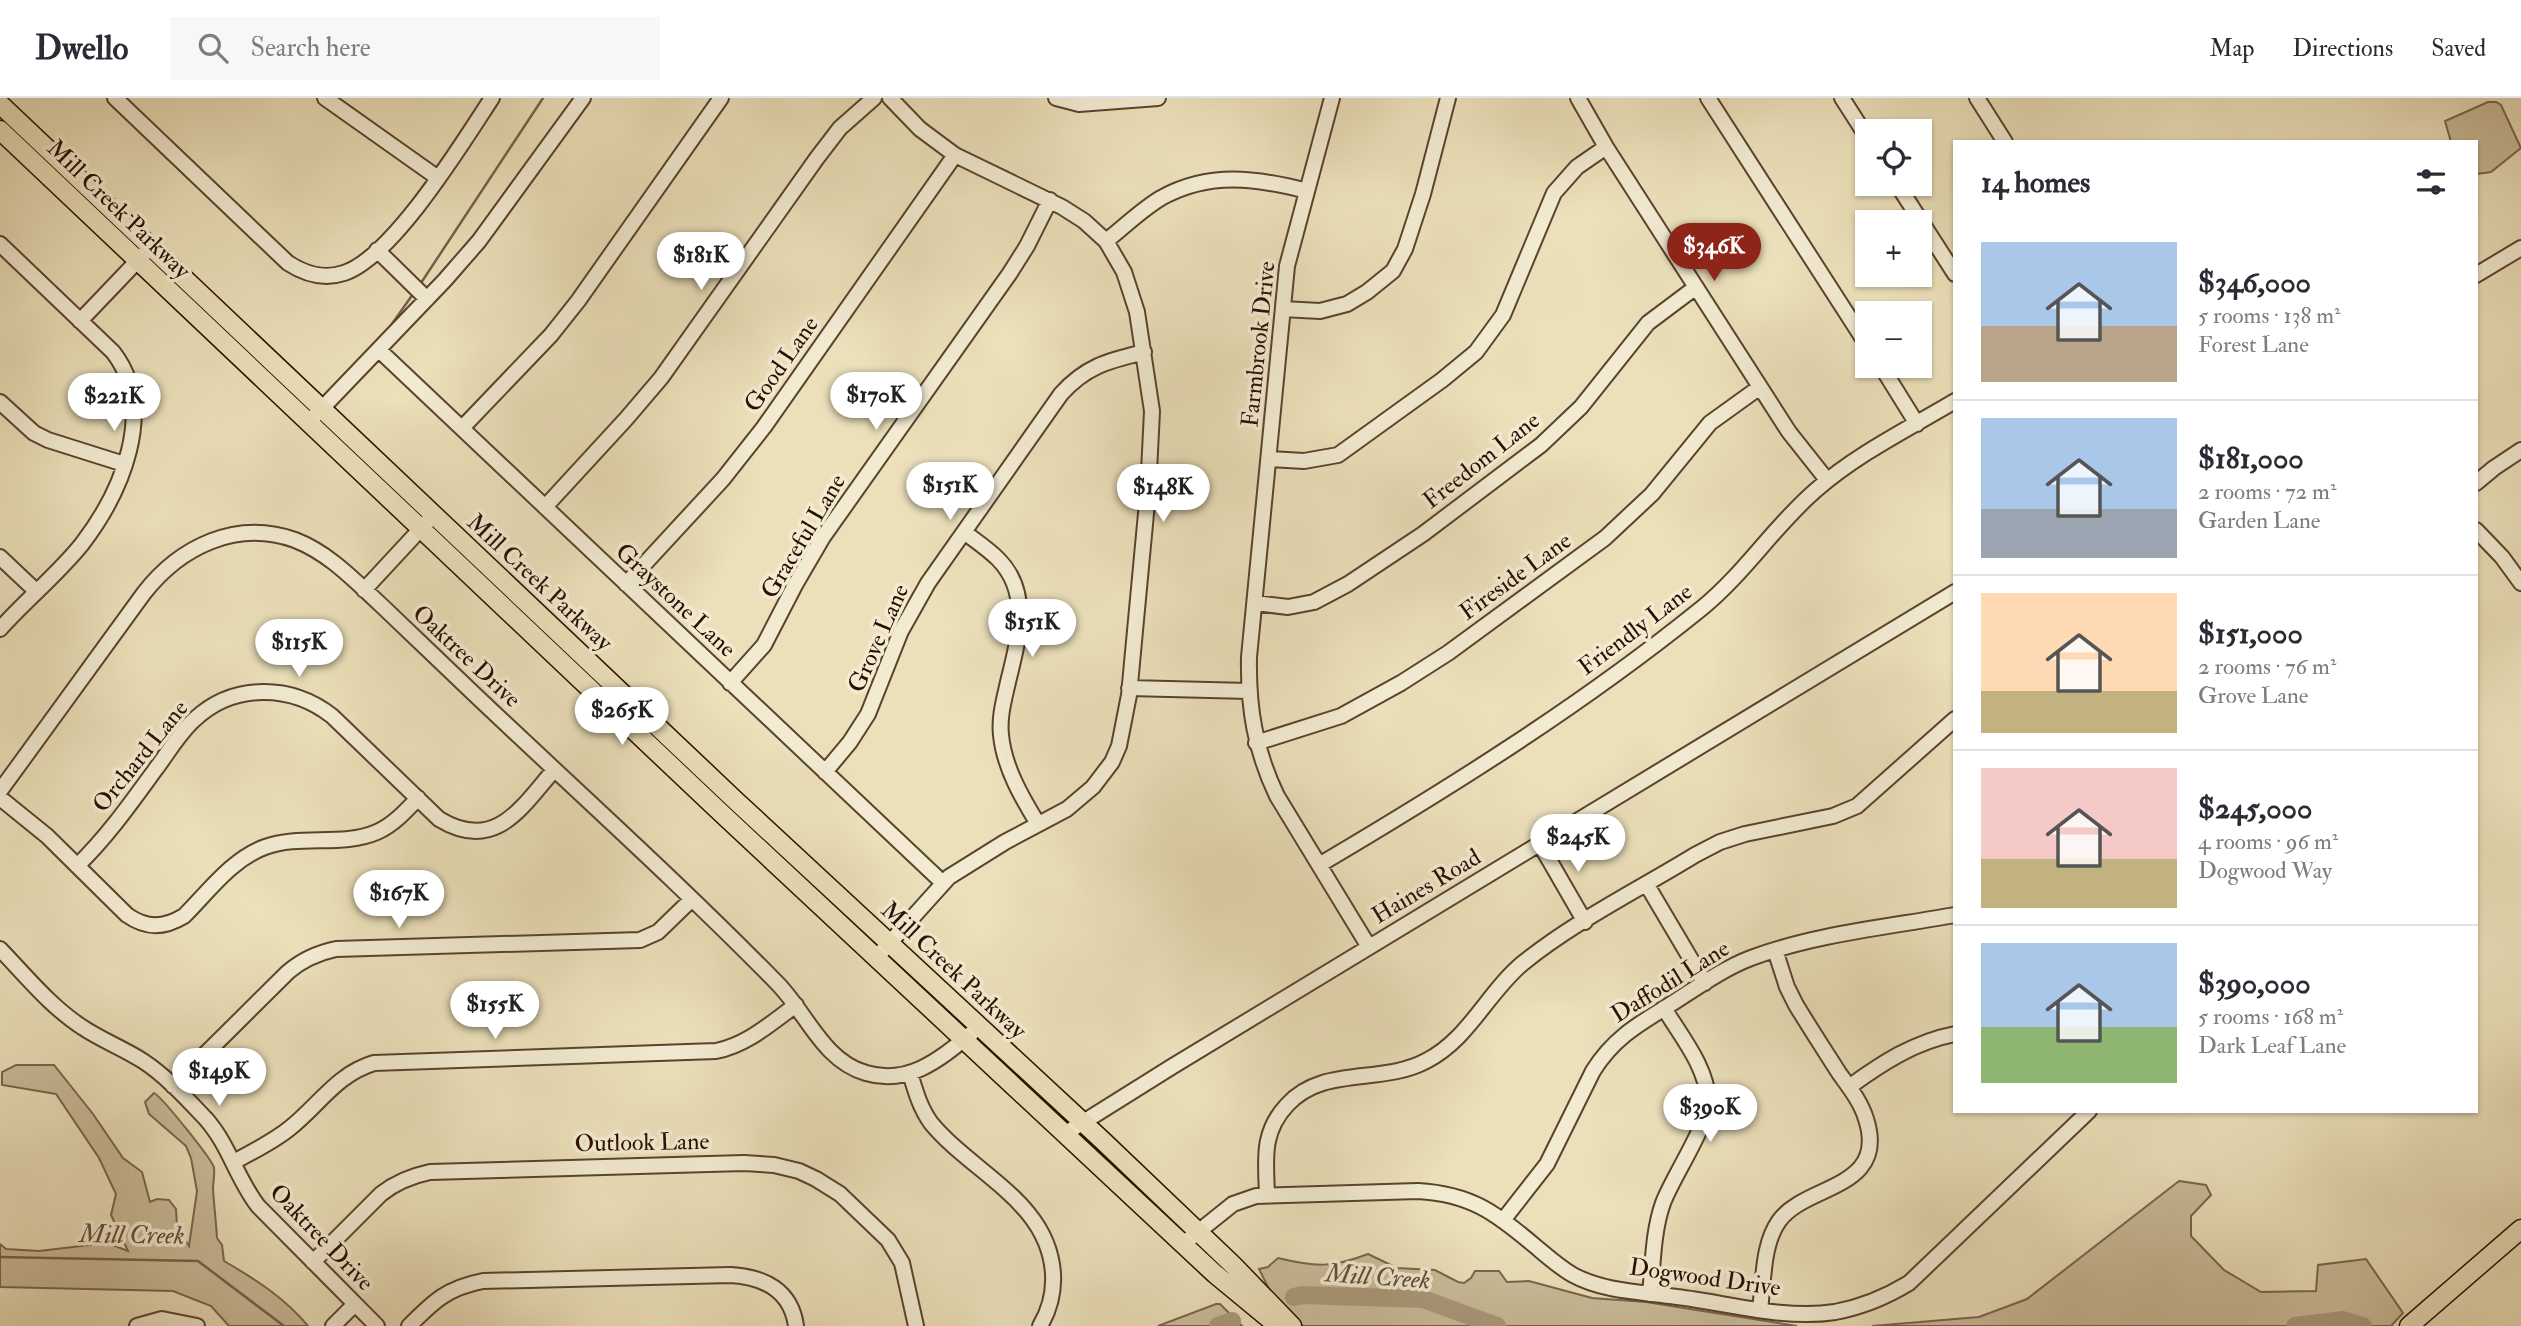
<!DOCTYPE html>
<meta charset="utf-8">
<style>
:root{--surface:#fff;--page:#f7f7f7;--text:#2b2b33;--muted:#7c7c81;--line:#e1e1e2;--accent:#8f2418}
body{margin:0;font-family:"IM FELL Double Pica",serif;background:var(--page);color:var(--text);height:100vh;display:flex;flex-direction:column;font-size:26px;white-space:nowrap}
*{box-sizing:border-box;margin:0}
p{font-size:23px;color:var(--muted)}
.icon{flex:none;width:38px;height:38px;fill:none;stroke:currentColor;stroke-width:2;stroke-linecap:round;stroke-linejoin:round}
.map{position:relative;flex:1;overflow:hidden}
.side{position:absolute;left:1953px;top:42px;width:525px;height:973px;display:flex;flex-direction:column;background:var(--surface);border-radius:0px;box-shadow:0 2px 5px #0004}
.side>*{flex:none}
.fabs{position:absolute;left:1855px;top:21px;display:grid;gap:14px}
.fabs a{display:grid;place-items:center;width:77px;height:77px;border-radius:0px;background:var(--surface);box-shadow:0 2px 5px #0004;font-size:35px}
.price{position:absolute;translate:-50% -60px;padding:0 16px;border-radius:24px;background:#fff;color:#222;font-size:23px;line-height:46px;filter:drop-shadow(0 2px 4px #0008)}
.price::after{content:'';position:absolute;left:50%;top:42px;width:21px;height:16px;margin-left:-10px;background:inherit;clip-path:polygon(0 0,100% 0,50% 100%)}
.price.selected{background:var(--accent);color:#fff}
ul{padding:0;list-style:none}
li{display:flex;align-items:center;gap:21px;height:175px;padding:0 28px}
li+li{border-top:2px solid var(--line)}
li span{display:grid;place-items:center;flex:none;width:196px;height:140px;border-radius:0px;color:#555}
li>.icon{margin-inline-start:auto}
span .icon{width:84px;height:84px;fill:#fffc;stroke-width:1}
li b{font-size:30px}
h2{display:flex;justify-content:space-between;align-items:center;height:84px;padding:0 28px;font-size:30px}
header{display:flex;align-items:center;gap:42px;box-sizing:border-box;height:98px;padding:0 35px;background:var(--surface);border-bottom:2px solid var(--line)}
header strong{font-size:33px}
nav{display:flex;gap:38px;margin-inline-start:auto;font-size:24px}
.search{width:490px;height:63px;background:var(--page);display:flex;align-items:center;gap:18px;box-sizing:border-box;padding:0 24px;border-radius:0px;color:var(--muted);font-size:26px}
.map>svg:first-child{display:block}
</style>
<header>
<strong>Dwello</strong>
<div class="search"><svg class="icon" aria-label="search" viewBox="0 0 24 24"><circle cx="10" cy="10" r="6"/><path d="M15 15l6 6"/></svg>Search here</div>
<nav><a>Map</a><a>Directions</a><a>Saved</a></nav>
</header>
<div class="map">
<svg width="2521" height="1228" viewBox="0 0 2521 1228">
<rect width="100%" height="100%" fill="#ebe0ba"/>
<filter id="stains"><feTurbulence type="fractalNoise" baseFrequency=".00286" numOctaves="4"/><feColorMatrix values="0 0 0 0 .2 0 0 0 0 .09 0 0 0 0 .02 0 0 0 .5 -.17"/></filter>
<radialGradient id="worn" r=".72"><stop offset=".6" stop-color="#630" stop-opacity="0"/><stop offset="1" stop-color="#630" stop-opacity=".3"/></radialGradient>
<path fill="#cabc9a" stroke="#7a654d" stroke-width="2" d="M2488 4H2496L2501 7 2521 50 2491 74 2476 76V44H2451L2445 23Z
M16 967H54L93 1016 123 1060 142 1074 150 1104 157 1101 169 1102 176 1111 177 1129 189 1148 197 1093 191 1060 186 1048 149 1016 145 1004 154 995C163 1000 214 1064 214 1070 215 1076 213 1084 213 1091 214 1107 216 1123 217 1140L222 1147 224 1163C255 1181 285 1200 308 1228H229L211 1208 173 1193 0 1189V1146L6 1151 39 1153 107 1145 128 1153 111 1117 116 1096 99 1060 56 996 2 987V974Z
M2179 1083 2206 1087 2211 1097 2191 1118V1138L2224 1172 2261 1194 2316 1193 2318 1167 2366 1161 2403 1215 2391 1228H1872L1979 1219 2027 1201Z
M1368 1156 1397 1170 1435 1172 1458 1184 1464 1185 1471 1180 1475 1173H1499L1507 1184 1529 1183 1592 1200 1646 1204 1797 1228H1303L1269 1191 1259 1171 1268 1169 1278 1160C1315 1169 1332 1170 1368 1156Z
M1216 1206H1220L1242 1228H1158Z"/>
<g fill="none" stroke-linecap="round" stroke-linejoin="round">
<path stroke="#77614a" stroke-width="2.5" d="M419 188 543 0
M387 233 413 196
M0 1159 198 1163 284 1228"/>
<path stroke="#aa997b" stroke-width="18" d="M1294 1199 1302 1197 1423 1201 1497 1228
M1218 1228 1232 1223
M2295 1228 2343 1222 2363 1228"/>
<g stroke="#5b422e" stroke-width="18">
<path id="minor" d="M115 0 288 165C305 176 323 182 344 175 393 159 463 44 492 0
M325 0 438 80
M1056 0 1079 6 1158 0
M1332 0 1287 168 1249 559C1248 610 1255 652 1277 698L1369 849
M1578 0 1606 49 1789 334 1827 382
M1708 0 1867 247
M1842 0 1867 39
M1977 0 2005 44
M1897 86 1955 176
M1106 143C1124 129 1141 112 1161 100 1209 73 1257 80 1307 93
M0 146 113 254C158 312 121 395 82 446 58 476 26 502 0 531
M377 152 427 201
M2476 177 2521 150
M1283 211 1320 213 1347 206 1367 194 1393 173 1405 151 1423 96 1448 0
M80 223 144 156
M379 252 943 785
M1881 268 1917 326
M0 304 34 335 48 342 124 366
M308 325 445 182 479 143 583 0
M462 330 551 237 578 203 721 0
M1269 361 1304 363 1338 357 1442 282 1476 254 1503 217 1554 95 1577 69 1606 49
M2476 385 2494 370 2521 352
M545 409 626 321 661 280 817 60 840 30 874 0
M2476 432 2502 459 2521 485
M964 434C976 443 988 451 998 461 1032 495 1018 543 1008 584 1004 602 999 619 1001 637 1004 669 1022 700 1038 726
M0 459 36 493
M626 486 723 381 764 329 955 57
M364 492 428 423
M1255 505 1288 509 1314 504 1348 486 1423 436 1541 347 1581 309 1648 225 1696 189
M730 585 764 547 795 487 823 439 1010 175 1027 148 1050 102
M1129 590 1249 593
M1256 645 1341 618 1401 585 1448 555 1605 440 1652 396 1710 325 1760 289
M825 674 850 644 868 616 901 533 928 485 1061 296C1086 268 1108 263 1144 254
M0 693 144 495C180 449 236 421 295 442 329 455 355 483 381 507 411 536 441 564 471 593 573 690 678 784 777 885 806 914 823 963 866 975 909 988 941 960 972 935
M0 700 47 738 127 817C147 831 164 830 184 818 209 793 232 761 265 749 301 736 342 749 377 734 393 727 406 713 418 700
M1540 746 1585 824
M1319 767C1451 689 1582 607 1702 510 1745 475 1775 427 1816 392 1857 356 1908 331 1955 303
M77 768C107 739 131 705 155 672 168 655 179 635 195 621 234 585 291 586 332 618L439 721C495 755 521 710 554 672
M1647 787 1705 885
M0 851C26 878 51 909 82 929 101 942 123 950 143 963 166 978 187 1001 206 1021 229 1047 237 1081 258 1108L377 1228
M876 860 949 779 1005 744 1067 711 1093 689 1112 664 1119 648 1129 597 1148 394 1152 313 1137 214 1124 174 1106 143 1084 123 1062 109 955 57 920 31 890 0
M910 975C915 992 920 1010 931 1025 972 1075 1049 1104 1053 1176 1054 1194 1049 1213 1040 1228
M173 988 288 874C302 862 317 855 336 851L640 842 658 834 691 802
M1849 989C1882 965 1914 944 1955 936
M1066 1035 1173 968 1955 494
M234 1064C253 1053 273 1044 290 1030 319 1007 337 976 374 965L716 953C747 947 771 925 796 907
M1267 1097C1266 1062 1261 1035 1287 1007 1323 967 1381 987 1426 963 1469 941 1487 895 1523 865 1575 823 1638 792 1695 757L1720 744 1745 736 1833 718 1857 708 1955 621
M1504 1121 1547 1066 1593 973C1613 941 1637 927 1668 908 1695 891 1722 871 1751 860 1815 836 1888 829 1955 817
M1183 1146 1233 1106 1256 1098 1418 1093C1471 1096 1496 1115 1535 1148 1547 1158 1559 1169 1573 1177 1604 1194 1643 1194 1677 1199 1728 1205 1784 1222 1835 1214 1862 1209 1886 1199 1909 1185L2089 1013
M313 1164 381 1096C396 1084 411 1078 430 1074L744 1065 774 1067 799 1073 816 1081 840 1096 888 1142 902 1165 916 1228
M1650 1196C1653 1166 1653 1133 1663 1105 1673 1078 1708 1028 1708 1002 1707 969 1680 937 1664 910
M1760 1211C1764 1183 1762 1147 1779 1123 1805 1086 1889 1092 1866 1021 1861 1004 1849 989 1839 975 1825 953 1810 930 1796 907L1787 889 1775 852
M137 1228 162 1221 197 1228
M333 1228 355 1206
M409 1228C434 1203 447 1190 483 1183L731 1177C764 1179 791 1192 796 1228"/>
</g>
<g stroke="#2b0e00" stroke-width="21">
<path id="major" d="M0 6 735 702 1102 1042 1233 1167 1292 1228
M0 32 718 712 1215 1176 1278 1228
M2409 1228 2521 1131"/>
</g>
<use href="#minor" stroke="#f2ebd2" stroke-width="14"/>
<use href="#major" stroke="#ebe0ba" stroke-width="18"/>
</g>
<g text-anchor="middle" stroke-width="7" stroke-linejoin="round" paint-order="stroke">
<g font-size="24" fill="#2b0e00" stroke="#f2ebd2">
<text transform="translate(119 111) rotate(44)" y="8">Mill Creek Parkway</text>
<text transform="translate(1258 246) rotate(-84)" y="8">Farmbrook Drive</text>
<text transform="translate(781 266) rotate(-55)" y="8">Good Lane</text>
<text transform="translate(1481 362) rotate(-38)" y="8">Freedom Lane</text>
<text transform="translate(803 438) rotate(-59)" y="8">Graceful Lane</text>
<text transform="translate(1515 478) rotate(-36)" y="8">Fireside Lane</text>
<text transform="translate(540 484) rotate(43)" y="8">Mill Creek Parkway</text>
<text transform="translate(676 502) rotate(43)" y="8">Graystone Lane</text>
<text transform="translate(1635 531) rotate(-37)" y="8">Friendly Lane</text>
<text transform="translate(878 540) rotate(-66)" y="8">Grove Lane</text>
<text transform="translate(467 558) rotate(43)" y="8">Oaktree Drive</text>
<text transform="translate(140 658) rotate(-51)" y="8">Orchard Lane</text>
<text transform="translate(1426 788) rotate(-31)" y="8">Haines Road</text>
<text transform="translate(954 872) rotate(43)" y="8">Mill Creek Parkway</text>
<text transform="translate(1670 883) rotate(-32)" y="8">Daffodil Lane</text>
<text transform="translate(642 1044) rotate(-1)" y="8">Outlook Lane</text>
<text transform="translate(322 1139) rotate(46)" y="8">Oaktree Drive</text>
<text transform="translate(1705 1179) rotate(8)" y="8">Dogwood Drive</text>
</g>
<g font-size="26" font-style="italic" fill="#644d37" stroke="#f2ebd2">
<text transform="translate(132 1136) rotate(1)" y="9">Mill Creek</text>
<text transform="translate(1378 1178) rotate(4)" y="9">Mill Creek</text>
</g>
</g>
<rect width="100%" height="100%" filter="url(#stains)"/>
<rect width="100%" height="100%" fill="url(#worn)"/>
</svg>
<div class="fabs">
<a><svg class="icon" aria-label="locate" viewBox="0 0 24 24"><circle cx="12" cy="12" r="6"/><path d="M12 2v4M12 18v4M2 12h4M18 12h4"/></svg></a>
<a>+</a>
<a>−</a>
</div>
<b class="price selected" style="left:1714px;top:185px">$346K</b>
<b class="price" style="left:701px;top:194px">$181K</b>
<b class="price" style="left:876px;top:334px">$170K</b>
<b class="price" style="left:114px;top:335px">$221K</b>
<b class="price" style="left:950px;top:424px">$151K</b>
<b class="price" style="left:1163px;top:426px">$148K</b>
<b class="price" style="left:1032px;top:561px">$151K</b>
<b class="price" style="left:299px;top:581px">$115K</b>
<b class="price" style="left:622px;top:649px">$265K</b>
<b class="price" style="left:1578px;top:776px">$245K</b>
<b class="price" style="left:399px;top:832px">$167K</b>
<b class="price" style="left:495px;top:943px">$155K</b>
<b class="price" style="left:219px;top:1010px">$149K</b>
<b class="price" style="left:1710px;top:1046px">$390K</b>
<section class="side">
<h2>14 homes<svg class="icon" aria-label="filters" viewBox="0 0 24 24"><path d="M4 7h16M4 17h16"/><circle cx="9" cy="7" r="2"/><circle cx="15" cy="17" r="2"/></svg></h2>
<ul>
<li><span style="background:linear-gradient(#a9c7e8 60%,#b9a48a 0)"><svg class="icon" aria-label="home" viewBox="0 0 24 24"><path d="M3 11l9-7 9 7M6 9v11h12V9"/></svg></span><div><b>$346,000</b><p>5 rooms · 138 m²</p><p>Forest Lane</p></div></li>
<li><span style="background:linear-gradient(#a9c7e8 65%,#9aa5b1 0)"><svg class="icon" aria-label="home" viewBox="0 0 24 24"><path d="M3 11l9-7 9 7M6 9v11h12V9"/></svg></span><div><b>$181,000</b><p>2 rooms · 72 m²</p><p>Garden Lane</p></div></li>
<li><span style="background:linear-gradient(#ffd9b3 70%,#c2b280 0)"><svg class="icon" aria-label="home" viewBox="0 0 24 24"><path d="M3 11l9-7 9 7M6 9v11h12V9"/></svg></span><div><b>$151,000</b><p>2 rooms · 76 m²</p><p>Grove Lane</p></div></li>
<li><span style="background:linear-gradient(#f6c9c9 65%,#c2b280 0)"><svg class="icon" aria-label="home" viewBox="0 0 24 24"><path d="M3 11l9-7 9 7M6 9v11h12V9"/></svg></span><div><b>$245,000</b><p>4 rooms · 96 m²</p><p>Dogwood Way</p></div></li>
<li><span style="background:linear-gradient(#a9c7e8 60%,#8fb573 0)"><svg class="icon" aria-label="home" viewBox="0 0 24 24"><path d="M3 11l9-7 9 7M6 9v11h12V9"/></svg></span><div><b>$390,000</b><p>5 rooms · 168 m²</p><p>Dark Leaf Lane</p></div></li>
</ul>
</section>
</div>
